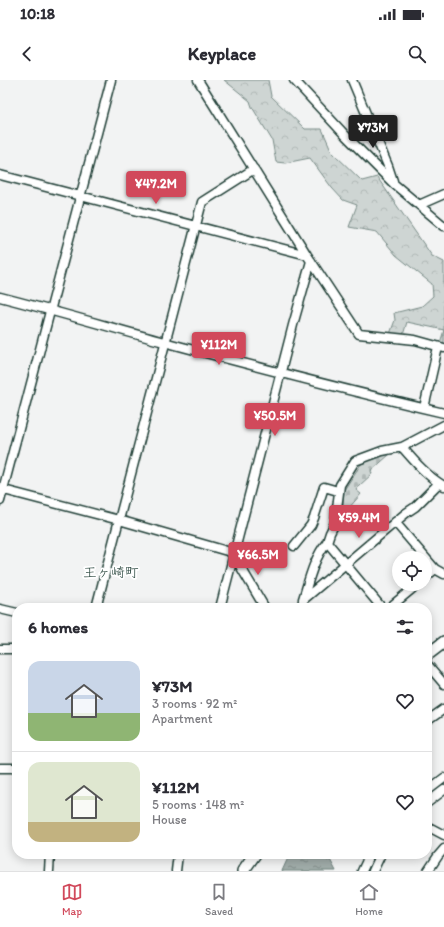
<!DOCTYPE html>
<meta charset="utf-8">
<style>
:root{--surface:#fff;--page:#f7f7f7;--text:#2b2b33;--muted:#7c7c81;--line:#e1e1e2;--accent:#d1495b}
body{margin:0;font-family:Itim,"Klee One",sans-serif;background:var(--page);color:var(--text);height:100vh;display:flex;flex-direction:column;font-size:15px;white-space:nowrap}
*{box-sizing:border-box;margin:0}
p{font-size:13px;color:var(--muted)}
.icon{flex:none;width:22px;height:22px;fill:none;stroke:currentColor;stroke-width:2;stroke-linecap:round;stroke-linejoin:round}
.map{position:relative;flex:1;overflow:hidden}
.details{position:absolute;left:12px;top:523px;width:420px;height:256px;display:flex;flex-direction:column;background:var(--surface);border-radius:16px;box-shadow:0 2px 10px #0003}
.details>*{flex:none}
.controls{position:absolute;left:392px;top:471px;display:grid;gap:8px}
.controls a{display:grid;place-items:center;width:40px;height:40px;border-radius:50%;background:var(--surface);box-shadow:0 2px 10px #0003;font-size:20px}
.price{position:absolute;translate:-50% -34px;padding:0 9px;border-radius:4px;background:var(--accent);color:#fff;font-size:13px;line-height:26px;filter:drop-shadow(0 1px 2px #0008)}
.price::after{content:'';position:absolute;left:50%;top:24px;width:12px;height:9px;margin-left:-6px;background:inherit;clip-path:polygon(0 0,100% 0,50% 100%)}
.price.on{background:#222;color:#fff}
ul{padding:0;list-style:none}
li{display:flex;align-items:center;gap:12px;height:100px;padding:0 16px}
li+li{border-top:1px solid var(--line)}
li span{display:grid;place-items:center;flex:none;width:112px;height:80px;border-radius:12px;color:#555}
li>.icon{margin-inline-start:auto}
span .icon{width:48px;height:48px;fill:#fffc;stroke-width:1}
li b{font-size:17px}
h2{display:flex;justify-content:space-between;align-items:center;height:48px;padding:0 16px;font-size:17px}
.status{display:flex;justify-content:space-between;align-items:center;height:28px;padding:0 20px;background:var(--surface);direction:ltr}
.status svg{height:11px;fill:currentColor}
header{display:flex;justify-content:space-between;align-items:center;height:52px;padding:0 16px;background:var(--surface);font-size:18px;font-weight:700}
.tab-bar{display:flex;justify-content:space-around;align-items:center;height:56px;border-top:1px solid var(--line);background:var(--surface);font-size:11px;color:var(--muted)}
.tab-bar a{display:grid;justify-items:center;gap:2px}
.tab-bar .on{color:var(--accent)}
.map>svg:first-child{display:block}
</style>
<div class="status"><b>10:18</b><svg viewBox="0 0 49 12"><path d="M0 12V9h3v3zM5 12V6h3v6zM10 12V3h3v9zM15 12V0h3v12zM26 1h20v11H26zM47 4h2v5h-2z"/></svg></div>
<header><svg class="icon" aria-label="back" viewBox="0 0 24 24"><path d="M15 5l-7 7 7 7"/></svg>Keyplace<svg class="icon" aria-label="search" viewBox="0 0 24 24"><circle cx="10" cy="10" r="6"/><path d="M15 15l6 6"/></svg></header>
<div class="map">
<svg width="444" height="791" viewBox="0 0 444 791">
<defs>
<pattern id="forest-crowns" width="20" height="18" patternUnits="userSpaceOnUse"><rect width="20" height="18" fill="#ced5d3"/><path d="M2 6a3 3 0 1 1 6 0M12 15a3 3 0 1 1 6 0" fill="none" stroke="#b0b8b6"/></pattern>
<pattern id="cemetery-stones" width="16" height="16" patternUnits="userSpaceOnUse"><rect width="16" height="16" fill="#ced5d3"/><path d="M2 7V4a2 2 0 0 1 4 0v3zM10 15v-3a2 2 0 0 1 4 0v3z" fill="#b0b8b6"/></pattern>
<pattern id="water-ripples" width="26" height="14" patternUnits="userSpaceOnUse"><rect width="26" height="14" fill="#a1adaa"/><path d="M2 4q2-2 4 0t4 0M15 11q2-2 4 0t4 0" fill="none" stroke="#838e8b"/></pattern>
</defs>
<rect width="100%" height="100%" fill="#f2f3f3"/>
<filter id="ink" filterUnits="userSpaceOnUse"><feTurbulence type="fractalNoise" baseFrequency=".025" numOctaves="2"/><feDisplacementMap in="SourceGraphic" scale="8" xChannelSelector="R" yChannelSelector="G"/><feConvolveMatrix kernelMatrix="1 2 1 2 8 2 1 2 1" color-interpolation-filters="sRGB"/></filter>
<g filter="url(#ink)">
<path fill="url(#forest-crowns)" stroke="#768984" d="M224 0H268L271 16 305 49H322L332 72 362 101 377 97 432 176 444 182V264L440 263 444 250 407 242 403 255 390 254 395 240 394 233 422 226 433 216 432 204 396 175 377 152 349 147 357 125 343 120 332 108 310 78 285 83 276 82 272 60 252 27 250 21Z"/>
<path fill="url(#cemetery-stones)" stroke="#768984" d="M390 374 371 391 372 394 359 406 356 410 361 414 348 429 343 425 344 410 361 384 380 375Z"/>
<path fill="url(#water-ripples)" stroke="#6d807b" d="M293 774H327L336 791H282L287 780Z"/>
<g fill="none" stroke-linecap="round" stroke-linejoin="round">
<path stroke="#6d807b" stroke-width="2" d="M367 791 375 774"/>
<g stroke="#1f3d34" stroke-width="11">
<path id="minor" d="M198 0 307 175 359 254 415 260 444 268
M294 0 346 56 394 104 444 146
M352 0 388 86 393 101
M0 95 307 175
M419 125 444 114
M0 217C55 231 109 247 164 262 257 287 350 311 444 333
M424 328 438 267
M402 367C414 381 428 397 444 406
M0 409 119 440 234 473
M0 421 111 0
M395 442 435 489 444 494
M294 466 311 445 314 438 324 407 338 411
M233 474 265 528
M425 498 435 489
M303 519C309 500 314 478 327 462
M96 528 202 122 254 89
M220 528 293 245 311 181
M302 528 303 520 406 433 415 427 439 403
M382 528 327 462 330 453 335 443 340 405 355 381 382 371 402 367 444 345
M389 528 418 504
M0 529 17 533
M0 569H17
M427 584 444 604
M427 641 444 629
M0 688H17
M427 711 444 698
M427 723 444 710
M427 746 444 755
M49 791 50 774
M176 791 178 774
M362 791 370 774
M373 791 381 774
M428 791 438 776 444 769"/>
</g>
<g stroke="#1f3d34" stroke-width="14">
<path id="major" d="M427 575 444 562
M243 791 255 774"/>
</g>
<use href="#minor" stroke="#fff" stroke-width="8"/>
<use href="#major" stroke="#fff" stroke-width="11"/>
</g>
</g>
<g text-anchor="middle" stroke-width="3.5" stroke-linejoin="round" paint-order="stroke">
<g font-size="14" fill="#1f3d34" stroke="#fff">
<text x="111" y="497">王ヶ崎町</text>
</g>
</g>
</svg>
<div class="controls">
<a><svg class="icon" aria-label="locate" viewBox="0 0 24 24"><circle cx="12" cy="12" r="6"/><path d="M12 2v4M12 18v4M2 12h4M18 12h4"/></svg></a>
</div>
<b class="price on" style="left:373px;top:69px">¥73M</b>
<b class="price" style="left:156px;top:125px">¥47.2M</b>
<b class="price" style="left:219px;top:286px">¥112M</b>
<b class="price" style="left:275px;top:357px">¥50.5M</b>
<b class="price" style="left:359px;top:459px">¥59.4M</b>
<b class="price" style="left:258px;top:496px">¥66.5M</b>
<section class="details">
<h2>6 homes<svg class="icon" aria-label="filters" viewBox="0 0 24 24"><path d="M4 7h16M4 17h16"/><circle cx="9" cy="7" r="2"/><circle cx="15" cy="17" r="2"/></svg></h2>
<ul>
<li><span style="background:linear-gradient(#c9d6e8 65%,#8fb573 0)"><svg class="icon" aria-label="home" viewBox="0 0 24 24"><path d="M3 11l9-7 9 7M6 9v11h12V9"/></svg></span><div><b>¥73M</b><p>3 rooms · 92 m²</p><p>Apartment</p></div><svg class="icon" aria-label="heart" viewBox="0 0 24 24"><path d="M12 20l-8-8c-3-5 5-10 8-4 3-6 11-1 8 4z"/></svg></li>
<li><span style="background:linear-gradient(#dfe7d0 75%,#c2b280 0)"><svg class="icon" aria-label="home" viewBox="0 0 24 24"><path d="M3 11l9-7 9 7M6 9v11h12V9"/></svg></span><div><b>¥112M</b><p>5 rooms · 148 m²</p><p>House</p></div><svg class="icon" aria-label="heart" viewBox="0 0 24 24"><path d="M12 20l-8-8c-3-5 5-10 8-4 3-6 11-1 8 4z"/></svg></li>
</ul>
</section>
</div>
<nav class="tab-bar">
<a class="on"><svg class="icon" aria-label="map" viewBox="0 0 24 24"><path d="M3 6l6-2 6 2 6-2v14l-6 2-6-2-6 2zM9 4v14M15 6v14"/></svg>Map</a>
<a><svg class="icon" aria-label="saved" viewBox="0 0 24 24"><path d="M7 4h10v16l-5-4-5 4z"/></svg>Saved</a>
<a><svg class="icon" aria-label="home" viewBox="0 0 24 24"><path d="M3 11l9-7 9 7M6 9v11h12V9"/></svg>Home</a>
</nav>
